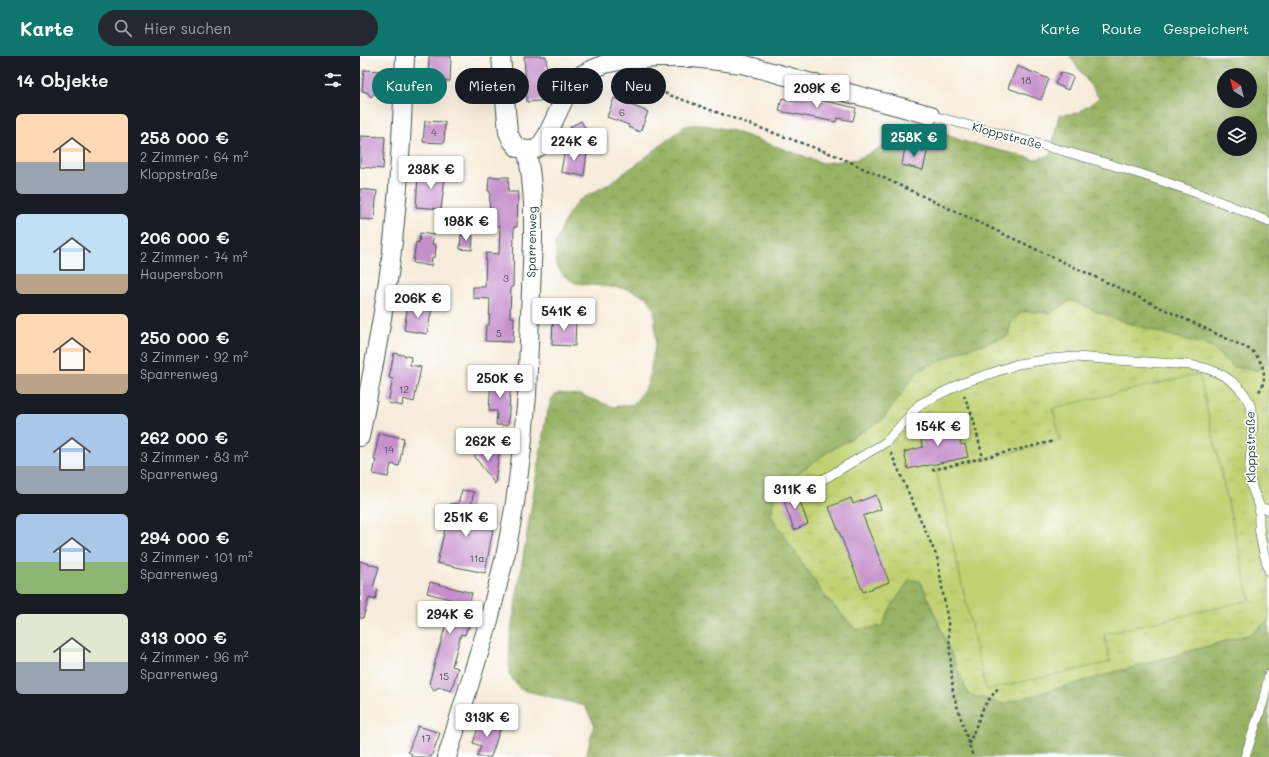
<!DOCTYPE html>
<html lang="de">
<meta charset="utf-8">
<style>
:root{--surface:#171b24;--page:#242831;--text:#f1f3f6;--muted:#9ea1a6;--accent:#0f766e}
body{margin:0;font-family:Mali,sans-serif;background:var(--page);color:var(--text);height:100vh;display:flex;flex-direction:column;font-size:15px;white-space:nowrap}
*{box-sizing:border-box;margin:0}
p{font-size:13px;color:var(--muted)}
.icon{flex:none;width:22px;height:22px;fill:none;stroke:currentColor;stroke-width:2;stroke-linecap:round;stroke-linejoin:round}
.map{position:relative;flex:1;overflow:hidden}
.sheet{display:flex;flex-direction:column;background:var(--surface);width:360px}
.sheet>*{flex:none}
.top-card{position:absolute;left:12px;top:12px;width:380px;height:36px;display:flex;gap:8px}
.needle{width:26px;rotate:324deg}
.controls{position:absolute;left:857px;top:12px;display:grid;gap:8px}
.controls a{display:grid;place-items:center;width:40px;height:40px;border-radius:50%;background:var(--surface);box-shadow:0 4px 16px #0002;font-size:20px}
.price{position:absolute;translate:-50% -34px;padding:0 9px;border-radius:4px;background:#fff;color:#222;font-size:13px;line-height:26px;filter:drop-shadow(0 1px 2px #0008)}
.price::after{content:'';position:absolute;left:50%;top:24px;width:12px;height:9px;margin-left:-6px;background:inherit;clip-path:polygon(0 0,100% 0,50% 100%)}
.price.active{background:var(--accent);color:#fff}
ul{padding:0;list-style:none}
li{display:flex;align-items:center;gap:12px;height:100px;padding:0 16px}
li span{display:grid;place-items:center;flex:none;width:112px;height:80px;border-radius:6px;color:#555}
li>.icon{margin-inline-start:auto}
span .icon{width:48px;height:48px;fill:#fffc;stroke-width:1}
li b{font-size:17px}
h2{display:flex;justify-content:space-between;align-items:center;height:48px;padding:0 16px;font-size:17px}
.tag{padding:0 14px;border-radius:18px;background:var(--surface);box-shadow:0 4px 16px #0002;font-size:14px;line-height:36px}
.tag.active{background:var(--accent);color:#fff}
header{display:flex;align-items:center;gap:24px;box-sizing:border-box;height:56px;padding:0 20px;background:var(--accent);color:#fff}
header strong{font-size:19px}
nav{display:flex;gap:22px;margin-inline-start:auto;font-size:14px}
.search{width:280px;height:36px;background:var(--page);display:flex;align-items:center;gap:10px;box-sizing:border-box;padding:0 14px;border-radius:22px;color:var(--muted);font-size:15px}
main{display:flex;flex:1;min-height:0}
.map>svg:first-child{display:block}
</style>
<header>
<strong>Karte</strong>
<div class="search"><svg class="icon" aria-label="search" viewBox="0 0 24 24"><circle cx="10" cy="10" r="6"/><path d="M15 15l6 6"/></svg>Hier suchen</div>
<nav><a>Karte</a><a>Route</a><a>Gespeichert</a></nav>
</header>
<main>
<section class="sheet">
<h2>14 Objekte<svg class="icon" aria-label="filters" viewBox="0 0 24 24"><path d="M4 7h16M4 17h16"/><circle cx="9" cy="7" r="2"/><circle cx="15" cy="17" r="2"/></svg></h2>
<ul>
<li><span style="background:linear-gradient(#ffd9b3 60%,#9aa5b1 0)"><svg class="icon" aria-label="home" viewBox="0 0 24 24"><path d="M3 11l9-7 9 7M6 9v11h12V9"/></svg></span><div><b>258 000 €</b><p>2 Zimmer · 64 m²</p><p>Kloppstraße</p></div></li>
<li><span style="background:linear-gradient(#bfe0f5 75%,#b9a48a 0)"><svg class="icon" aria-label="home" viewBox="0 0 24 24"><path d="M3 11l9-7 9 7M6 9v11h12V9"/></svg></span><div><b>206 000 €</b><p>2 Zimmer · 74 m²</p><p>Haupersborn</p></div></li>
<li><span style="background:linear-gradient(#ffd9b3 75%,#b9a48a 0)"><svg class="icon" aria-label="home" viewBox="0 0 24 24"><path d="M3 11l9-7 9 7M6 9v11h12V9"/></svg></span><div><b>250 000 €</b><p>3 Zimmer · 92 m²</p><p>Sparrenweg</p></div></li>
<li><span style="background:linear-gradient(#a9c7e8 65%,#9aa5b1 0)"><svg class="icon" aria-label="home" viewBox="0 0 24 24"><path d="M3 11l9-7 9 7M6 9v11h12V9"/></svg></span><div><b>262 000 €</b><p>3 Zimmer · 83 m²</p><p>Sparrenweg</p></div></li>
<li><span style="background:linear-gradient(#a9c7e8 60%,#8fb573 0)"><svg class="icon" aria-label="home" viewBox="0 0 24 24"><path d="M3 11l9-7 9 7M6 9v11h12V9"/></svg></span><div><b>294 000 €</b><p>3 Zimmer · 101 m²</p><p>Sparrenweg</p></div></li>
<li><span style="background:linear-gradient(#dfe7d0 60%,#9aa5b1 0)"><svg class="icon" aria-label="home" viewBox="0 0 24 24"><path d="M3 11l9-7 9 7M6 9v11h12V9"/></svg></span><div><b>313 000 €</b><p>4 Zimmer · 96 m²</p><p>Sparrenweg</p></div></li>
</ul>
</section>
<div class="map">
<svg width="909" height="701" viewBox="0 0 909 701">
<defs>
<pattern id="grass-tufts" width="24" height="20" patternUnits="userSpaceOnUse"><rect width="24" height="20" fill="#c1d173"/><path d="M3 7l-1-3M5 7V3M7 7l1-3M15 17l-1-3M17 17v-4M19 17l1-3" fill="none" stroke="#a5b464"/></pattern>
<pattern id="forest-crowns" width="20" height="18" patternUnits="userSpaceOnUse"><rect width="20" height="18" fill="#98b365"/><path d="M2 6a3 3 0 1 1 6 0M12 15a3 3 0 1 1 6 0" fill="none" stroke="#7b9354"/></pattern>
</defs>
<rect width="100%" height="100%" fill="#fff"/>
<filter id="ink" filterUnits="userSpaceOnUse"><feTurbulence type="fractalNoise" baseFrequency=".025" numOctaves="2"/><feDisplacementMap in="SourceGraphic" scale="8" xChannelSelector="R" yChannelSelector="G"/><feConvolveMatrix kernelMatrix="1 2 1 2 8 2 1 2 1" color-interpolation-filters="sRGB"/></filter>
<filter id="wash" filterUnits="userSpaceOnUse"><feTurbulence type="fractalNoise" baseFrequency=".012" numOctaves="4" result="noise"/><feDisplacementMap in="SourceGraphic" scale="16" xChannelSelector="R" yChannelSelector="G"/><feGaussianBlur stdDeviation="0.9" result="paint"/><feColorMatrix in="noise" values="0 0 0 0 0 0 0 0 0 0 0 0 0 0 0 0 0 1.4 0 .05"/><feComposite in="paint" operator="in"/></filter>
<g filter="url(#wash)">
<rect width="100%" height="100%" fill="#f7ecdb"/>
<path fill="url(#grass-tufts)" stroke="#708754" d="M710 244 752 262 809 279 850 290 874 311 897 314 909 306V564L891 578 642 648 608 638 561 526 531 551 522 571 496 574 463 538 411 460 414 439 432 422 466 397 522 364 558 315 602 295 648 280 651 266 663 255 691 257Z"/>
<path fill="url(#forest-crowns)" stroke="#5c784c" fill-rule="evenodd" d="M710 0H909V306L897 314 874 311 850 290 809 279 752 262 711 244 691 257 663 255 651 266 648 280 602 295 558 315 522 364 466 397 432 422 414 439 411 460 463 538 496 574 522 570 531 551 550 523 561 526 608 638 642 648 891 578 909 564V701H226L234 668 225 650 160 633 149 618 150 581 186 361 192 342 198 337 220 339 254 351 274 348 288 328 296 285 294 252 287 241 268 233 215 227 203 219 197 210 195 189 207 160 218 145 247 129 281 105 325 70 340 68 370 74 463 107 498 103 532 86 538 75 552 66 606 86 674 103 690 100 699 59 718 57 739 42ZM864 19H890V45H864ZM864 67H890V93H864Z"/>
<path fill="#c1d173" stroke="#708754" d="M839 318 890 544 744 578 750 606 626 634 576 414 700 385 693 352Z"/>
<g id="blocks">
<path fill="#c58fcb" d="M69 0H91L90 25 68 24Z
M164 0H186L189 44 167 46Z
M657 10 689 23 681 44 648 32Z
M4 14 24 15 23 37 16 36 11 41 7 36 2 35Z
M701 16 713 21 708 34 695 28Z
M434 38 496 52 493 65 477 62 476 66 419 55 422 42 433 45Z
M254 42 288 56 280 76 268 71 269 69 247 61Z
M65 65 85 66 84 87 63 86Z
M221 65 228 77 216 83 210 71Z
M0 80 25 81 23 113 0 111Z
M545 91 567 96 563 114 542 109Z
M205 92 227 95 224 120 201 116Z
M71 113 86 114 81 153 56 151 58 119 71 120Z
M129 121H149L148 136H158L157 171H154L153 231H151L150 261H154L153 286 125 285 126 269H129L130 243 113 242V231H125L126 197 139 198 140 170H129L130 135H128Z
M0 133 17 135 14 164 0 163Z
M60 177 74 179 72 188 76 189 75 201H72L71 210 53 207 56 186 59 187Z
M101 179 113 180 112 194 100 193Z
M48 248 72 252 67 278 44 274Z
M193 262 216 263 215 290 192 289Z
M34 297 51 301 50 309 61 311 54 346 43 343 42 350 28 347 33 323 29 322Z
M131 321 151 323 148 369H136L137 355H129Z
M595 362 601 389 605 388 608 401 566 410V409L548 413 544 396 563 391 561 384 580 380 577 366Z
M19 377 44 382 39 410 31 408 28 421 13 418 16 404H14Z
M116 392 139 396 135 428 115 401Z
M102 434 114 436 108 462 134 467 125 517 77 507 91 447 98 448Z
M436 435 448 468 434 474 422 440Z
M516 439 521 453 503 460 529 526 503 536 469 451 491 442 493 448Z
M0 505 19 511 13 531 18 533 15 544 9 542 3 562H0Z
M70 526 112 537 108 553 112 554 110 561H111L108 573 107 572 105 579 101 578 92 610 98 612 91 635 79 631 74 634 69 627 93 544 67 537Z
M121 663 141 670 131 701H117L121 690 113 687Z
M58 670 80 677 71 701H50L52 698 48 696Z"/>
</g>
</g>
<g filter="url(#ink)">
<use href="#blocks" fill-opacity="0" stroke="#3f574d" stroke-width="1"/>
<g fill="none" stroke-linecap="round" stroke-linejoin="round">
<g stroke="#3f574d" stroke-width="10">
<path id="lane" d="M570 59C685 90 801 118 909 166
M459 426 526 386 560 348 600 328 658 308 690 303 715 301 830 309C836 310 843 311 848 313 872 321 893 339 893 366 892 379 891 393 890 406 890 411 889 417 890 422 891 432 896 441 900 451L909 454
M900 451C896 471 903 495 909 515
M885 701 903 646 909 619"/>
</g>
<g stroke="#3f574d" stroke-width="20">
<path id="street" d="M141 0 148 76 152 85 158 92 167 94H173L179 91 186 81 209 33 216 24 223 18 233 13 245 8 264 4 298 2H334L382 8 570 59
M0 381C11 325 22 268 30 211 39 141 42 70 45 0
M87 701 128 568 146 496 155 447 162 393 167 339 173 182V145L171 121 167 94"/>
</g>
<path stroke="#3f574d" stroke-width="2.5" stroke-dasharray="3 3" stroke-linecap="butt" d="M273 21 285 30 477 100 891 294C904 306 909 323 898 337
M604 339 613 362 623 402
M531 397 577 501 588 566 593 637 613 701
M572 414 694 385
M609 688 624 650 638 632"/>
<use href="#lane" stroke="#fff" stroke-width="9"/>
<use href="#street" stroke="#fff" stroke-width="18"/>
</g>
</g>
<g text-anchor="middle" stroke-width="3.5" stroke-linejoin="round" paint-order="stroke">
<g font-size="10" fill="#48525a">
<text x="666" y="28">18</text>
<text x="262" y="60">6</text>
<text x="74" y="80">4</text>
<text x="146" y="226">3</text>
<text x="139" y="281">5</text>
<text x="44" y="337">12</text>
<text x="29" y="397">14</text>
<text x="117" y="506">11a</text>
<text x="84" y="624">15</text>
<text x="66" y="686">17</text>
</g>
<g font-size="12" fill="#1f3d34" stroke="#fff">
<text transform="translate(647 80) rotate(15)" y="4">Kloppstraße</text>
<text transform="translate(172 186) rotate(-89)" y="4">Sparrenweg</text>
<text transform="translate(891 391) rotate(-91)" y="4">Kloppstraße</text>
</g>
</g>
</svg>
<div class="controls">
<a><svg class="needle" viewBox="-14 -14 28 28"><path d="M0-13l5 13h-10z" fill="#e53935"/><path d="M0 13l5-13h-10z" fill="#9ea1a6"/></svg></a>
<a><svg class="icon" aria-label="layers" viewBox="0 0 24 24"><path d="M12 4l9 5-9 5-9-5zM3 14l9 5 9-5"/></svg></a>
</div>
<b class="price" style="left:457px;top:53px">209K €</b>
<b class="price active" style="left:554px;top:102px">258K €</b>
<b class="price" style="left:214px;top:106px">224K €</b>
<b class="price" style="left:71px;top:134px">238K €</b>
<b class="price" style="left:106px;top:186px">198K €</b>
<b class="price" style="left:58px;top:263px">206K €</b>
<b class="price" style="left:204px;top:276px">541K €</b>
<b class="price" style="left:140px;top:343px">250K €</b>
<b class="price" style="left:578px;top:391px">154K €</b>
<b class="price" style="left:128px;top:406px">262K €</b>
<b class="price" style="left:435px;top:454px">311K €</b>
<b class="price" style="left:106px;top:482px">251K €</b>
<b class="price" style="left:90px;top:579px">294K €</b>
<b class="price" style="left:127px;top:682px">313K €</b>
<div class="top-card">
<a class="tag active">Kaufen</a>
<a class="tag">Mieten</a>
<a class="tag">Filter</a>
<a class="tag">Neu</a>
</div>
</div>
</main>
